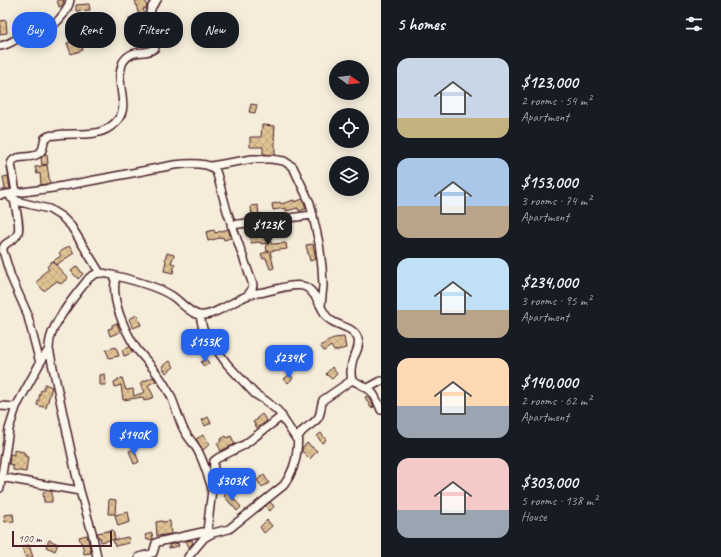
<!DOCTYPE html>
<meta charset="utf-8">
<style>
:root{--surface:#171b24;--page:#20242c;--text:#f1f3f6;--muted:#9ea1a6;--accent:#2563eb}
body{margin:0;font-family:Caveat,sans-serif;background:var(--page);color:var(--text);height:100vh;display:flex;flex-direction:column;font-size:15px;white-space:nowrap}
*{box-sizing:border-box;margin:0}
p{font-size:13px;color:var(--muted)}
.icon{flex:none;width:22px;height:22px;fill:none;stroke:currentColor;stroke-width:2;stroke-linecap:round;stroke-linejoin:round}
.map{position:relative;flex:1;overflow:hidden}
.drawer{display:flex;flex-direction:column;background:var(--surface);width:340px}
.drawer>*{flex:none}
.top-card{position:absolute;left:12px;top:12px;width:309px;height:36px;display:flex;gap:8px}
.needle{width:26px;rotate:105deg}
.buttons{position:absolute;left:329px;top:60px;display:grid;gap:8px}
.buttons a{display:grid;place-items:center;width:40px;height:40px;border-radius:50%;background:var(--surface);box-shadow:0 2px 10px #0003;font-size:20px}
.scale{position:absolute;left:12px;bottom:10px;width:100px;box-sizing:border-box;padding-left:4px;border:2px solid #4a1f2b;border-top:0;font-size:11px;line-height:14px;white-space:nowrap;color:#4a1f2b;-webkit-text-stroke:3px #fbf7ec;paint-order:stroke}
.price{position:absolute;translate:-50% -34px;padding:0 9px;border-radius:8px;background:var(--accent);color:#fff;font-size:13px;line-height:26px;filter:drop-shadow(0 1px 2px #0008)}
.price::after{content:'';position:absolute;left:50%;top:24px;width:12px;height:9px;margin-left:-6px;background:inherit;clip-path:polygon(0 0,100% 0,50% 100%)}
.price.active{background:#222;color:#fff}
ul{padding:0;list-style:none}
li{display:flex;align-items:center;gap:12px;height:100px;padding:0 16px}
li span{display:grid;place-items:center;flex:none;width:112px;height:80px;border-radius:12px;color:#555}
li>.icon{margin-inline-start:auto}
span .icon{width:48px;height:48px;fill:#fffc;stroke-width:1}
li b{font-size:17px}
h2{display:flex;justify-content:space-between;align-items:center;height:48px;padding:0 16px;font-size:17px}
.pill{padding:0 14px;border-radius:16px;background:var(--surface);box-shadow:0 2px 10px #0003;font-size:14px;line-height:36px}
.pill.active{background:var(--accent);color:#fff}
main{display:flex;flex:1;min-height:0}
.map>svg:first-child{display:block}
</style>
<main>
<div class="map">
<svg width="381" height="557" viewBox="0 0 381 557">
<defs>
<pattern id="building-cross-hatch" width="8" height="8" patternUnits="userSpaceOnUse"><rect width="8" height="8" fill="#dfc394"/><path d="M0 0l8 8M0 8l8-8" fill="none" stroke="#c1a780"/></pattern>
</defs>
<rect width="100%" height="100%" fill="#f5edda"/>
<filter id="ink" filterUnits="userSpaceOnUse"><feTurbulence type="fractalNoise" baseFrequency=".025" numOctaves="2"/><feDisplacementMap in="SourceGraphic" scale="8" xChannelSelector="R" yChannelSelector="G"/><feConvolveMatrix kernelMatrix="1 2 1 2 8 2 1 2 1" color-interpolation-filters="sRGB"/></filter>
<g filter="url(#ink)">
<path fill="url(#building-cross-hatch)" stroke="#4a1f2b" d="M57 0H64L62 6 59 7Z
M135 0H145L147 7 146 8 143 9 145 15V18L135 22 142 40 137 42 136 39 129 41 128 35 133 34 129 18 139 16Z
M89 4 90 10 76 11V5Z
M6 20 7 33 0 34V21Z
M80 39 83 50 71 54 67 43Z
M251 104 257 105 255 113 249 112Z
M262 125 275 126 274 139H275V155L263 154V147H250V137H261Z
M45 154H47L48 164 42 165 41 158Z
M47 165 50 183 41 185 40 173 37 174 35 167Z
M8 176 10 189H5L3 177Z
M303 199 306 209 299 211 298 208 286 211V208L273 210 272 204 280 202 281 204 294 200V202Z
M258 205 259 217H252L251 206Z
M228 229 231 238 224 240 223 237 208 241 206 232 214 230 215 233Z
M270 233 271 244 286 243 287 249 270 251 274 268 270 269 266 258 263 259 261 254 269 251 267 252 266 243 261 244V242L251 243 250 235Z
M313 244 316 259 310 261 306 245Z
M69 246 74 253 56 265 53 261 61 256 59 253Z
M167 253 174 255 171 263 175 264 173 273 164 271 166 260 165 259Z
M52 261 68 278 61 284 57 281 44 291 36 282 42 277 41 275 49 269 47 267Z
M77 266 83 274 78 279 71 271Z
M137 315 141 325 133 328 129 319Z
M117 323 120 332 110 336 108 329 112 328V325Z
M192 336 201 349 196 352 187 339Z
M344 337 346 348 334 351 331 346 324 351 320 346 334 338Z
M116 347 119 356 109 358 106 350Z
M130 347 132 353 124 356 122 350Z
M206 359 209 363 204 367 201 362Z
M170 361 174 367 166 373 162 366Z
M332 367 337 374 332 379 326 374Z
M105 374 106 385H100V375Z
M290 374 293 378 288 383 284 379Z
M153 377 156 381 148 385 154 397 144 401 143 397 123 400 121 385 115 387 114 382 122 378 126 390 133 389 134 396 145 392 140 383Z
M45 384 52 387 46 408 37 405 41 390 43 391Z
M368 396 374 407 371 408 365 397Z
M262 414 267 421 257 428 253 422 258 419 257 418Z
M208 417 211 423 205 426 202 420Z
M321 433 326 440 322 443 317 436Z
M203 435 210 444 203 450 196 439Z
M226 436 227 438 231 436 235 444 221 451 217 443 221 441V439Z
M307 443 317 451 310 459 302 451V448Z
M134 449 139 462 134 464 129 451Z
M14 450 24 452V454H26L25 456 28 457 26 472 13 470V465L9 464 10 454 14 455Z
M264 475 269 483 262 487 257 480Z
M52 491V502H44L43 492Z
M228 492 241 507 237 511 224 496Z
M109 499 116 500 115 514H108Z
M270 502 274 506 270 511 265 506Z
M128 512 130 522 118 526 115 515Z
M13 514 14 521 5 522 4 515Z
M267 520 272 526 264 533 260 527Z
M162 521V522L170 521 171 534 157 536 156 522Z
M113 530 115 539 101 542 100 537 98 538 97 533Z
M152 533 153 539 147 540 145 535Z
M87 535 91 553 84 554 82 543H81L79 537Z
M128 537 129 543 115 546 113 540Z
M49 540 58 544 55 551 46 547Z
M192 540 193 543 189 547 186 541Z
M178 543 179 546 169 548V545Z
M29 545 33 557H25L22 547Z"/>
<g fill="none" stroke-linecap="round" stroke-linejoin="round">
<g stroke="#4a1f2b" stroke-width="10">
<path id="minor" d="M0 46C8 45 13 41 20 37 26 34 33 36 39 34 51 30 68 13 70 0
M211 166 252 159H271L284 161 293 167 310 203 319 243 322 267 323 286 321 305
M16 192 11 164C14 152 34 162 42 150 44 147 43 142 45 138 49 135 52 135 57 135 74 132 95 138 110 127 132 112 119 95 120 74 121 70 121 66 123 62 134 46 145 57 155 48 158 31 141 15 157 0
M13 193C14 204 21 224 18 233 14 243 2 241 3 251L11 277 27 313 40 363
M0 195 53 188 174 165C183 164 203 162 211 167 214 168 216 171 217 174L227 211 253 285 252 289 248 295
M11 198 20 202 49 209 62 217 71 226 100 273
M231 225 313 215
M116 276C110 299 124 329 136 348 142 356 149 363 155 371 161 378 166 387 170 394 175 405 178 417 183 428 187 437 194 443 198 451 204 462 207 474 211 485L212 490 207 531 204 538
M200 316 203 329 206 335 227 364 255 394 266 401 278 411 297 440
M368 388 381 381
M0 406 16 407
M0 477 80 491
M211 485 213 478 214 461 218 458 244 445 282 416
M0 488 9 429 16 407 40 363 49 349
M97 557 92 532 80 491 74 465 49 349C49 343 50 338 52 333 58 316 77 293 89 278 92 276 96 273 100 273 103 273 108 274 112 275 129 279 157 286 172 296 180 301 189 313 199 315 212 318 236 299 249 295 254 293 259 293 264 292 275 290 295 282 306 287 318 294 320 310 329 319 338 327 354 326 358 339 360 346 356 353 353 359 351 366 350 373 352 380 371 390 373 389 381 410
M139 557 153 553 156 543 158 542 207 531H209
M188 557 204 538 213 533 229 529 284 485C291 475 296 463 297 450 298 446 297 442 298 438 301 428 312 426 318 418 322 412 320 406 323 400L352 380"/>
</g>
<use href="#minor" stroke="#fbf7ec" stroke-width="7"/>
</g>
</g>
</svg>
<div class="buttons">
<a><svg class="needle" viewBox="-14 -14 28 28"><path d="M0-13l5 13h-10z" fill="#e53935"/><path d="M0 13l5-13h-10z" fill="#9ea1a6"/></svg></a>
<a><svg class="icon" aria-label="locate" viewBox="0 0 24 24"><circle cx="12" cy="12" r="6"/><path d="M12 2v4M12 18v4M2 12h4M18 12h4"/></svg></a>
<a><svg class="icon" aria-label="layers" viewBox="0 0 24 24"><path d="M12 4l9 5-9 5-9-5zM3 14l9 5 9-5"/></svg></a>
</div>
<div class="scale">100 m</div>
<b class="price active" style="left:268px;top:246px">$123K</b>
<b class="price" style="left:205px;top:363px">$153K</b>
<b class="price" style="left:289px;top:379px">$234K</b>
<b class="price" style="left:134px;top:456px">$140K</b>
<b class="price" style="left:232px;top:502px">$303K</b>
<div class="top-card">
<a class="pill active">Buy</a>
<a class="pill">Rent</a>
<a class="pill">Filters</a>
<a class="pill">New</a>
</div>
</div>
<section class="drawer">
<h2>5 homes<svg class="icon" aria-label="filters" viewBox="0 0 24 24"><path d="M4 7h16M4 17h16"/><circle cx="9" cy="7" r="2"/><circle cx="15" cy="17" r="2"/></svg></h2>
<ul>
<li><span style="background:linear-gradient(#c9d6e8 75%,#c2b280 0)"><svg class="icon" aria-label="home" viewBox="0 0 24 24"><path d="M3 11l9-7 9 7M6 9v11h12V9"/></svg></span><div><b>$123,000</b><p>2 rooms · 54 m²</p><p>Apartment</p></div></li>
<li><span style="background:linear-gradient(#a9c7e8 60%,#b9a48a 0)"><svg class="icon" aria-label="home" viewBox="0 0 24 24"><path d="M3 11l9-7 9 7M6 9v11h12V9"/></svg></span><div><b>$153,000</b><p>3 rooms · 74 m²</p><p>Apartment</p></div></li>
<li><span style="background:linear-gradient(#bfe0f5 65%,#b9a48a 0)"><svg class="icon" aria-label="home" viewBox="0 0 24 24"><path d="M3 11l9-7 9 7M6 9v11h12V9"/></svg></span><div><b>$234,000</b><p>3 rooms · 95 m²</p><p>Apartment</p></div></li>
<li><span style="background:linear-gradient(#ffd9b3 60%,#9aa5b1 0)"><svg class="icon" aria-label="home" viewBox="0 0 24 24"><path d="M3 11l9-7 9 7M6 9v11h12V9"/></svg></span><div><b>$140,000</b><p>2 rooms · 62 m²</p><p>Apartment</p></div></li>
<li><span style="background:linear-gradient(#f6c9c9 65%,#9aa5b1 0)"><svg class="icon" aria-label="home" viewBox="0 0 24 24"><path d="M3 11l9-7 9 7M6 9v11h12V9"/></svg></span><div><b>$303,000</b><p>5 rooms · 138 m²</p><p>House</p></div></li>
</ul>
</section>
</main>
